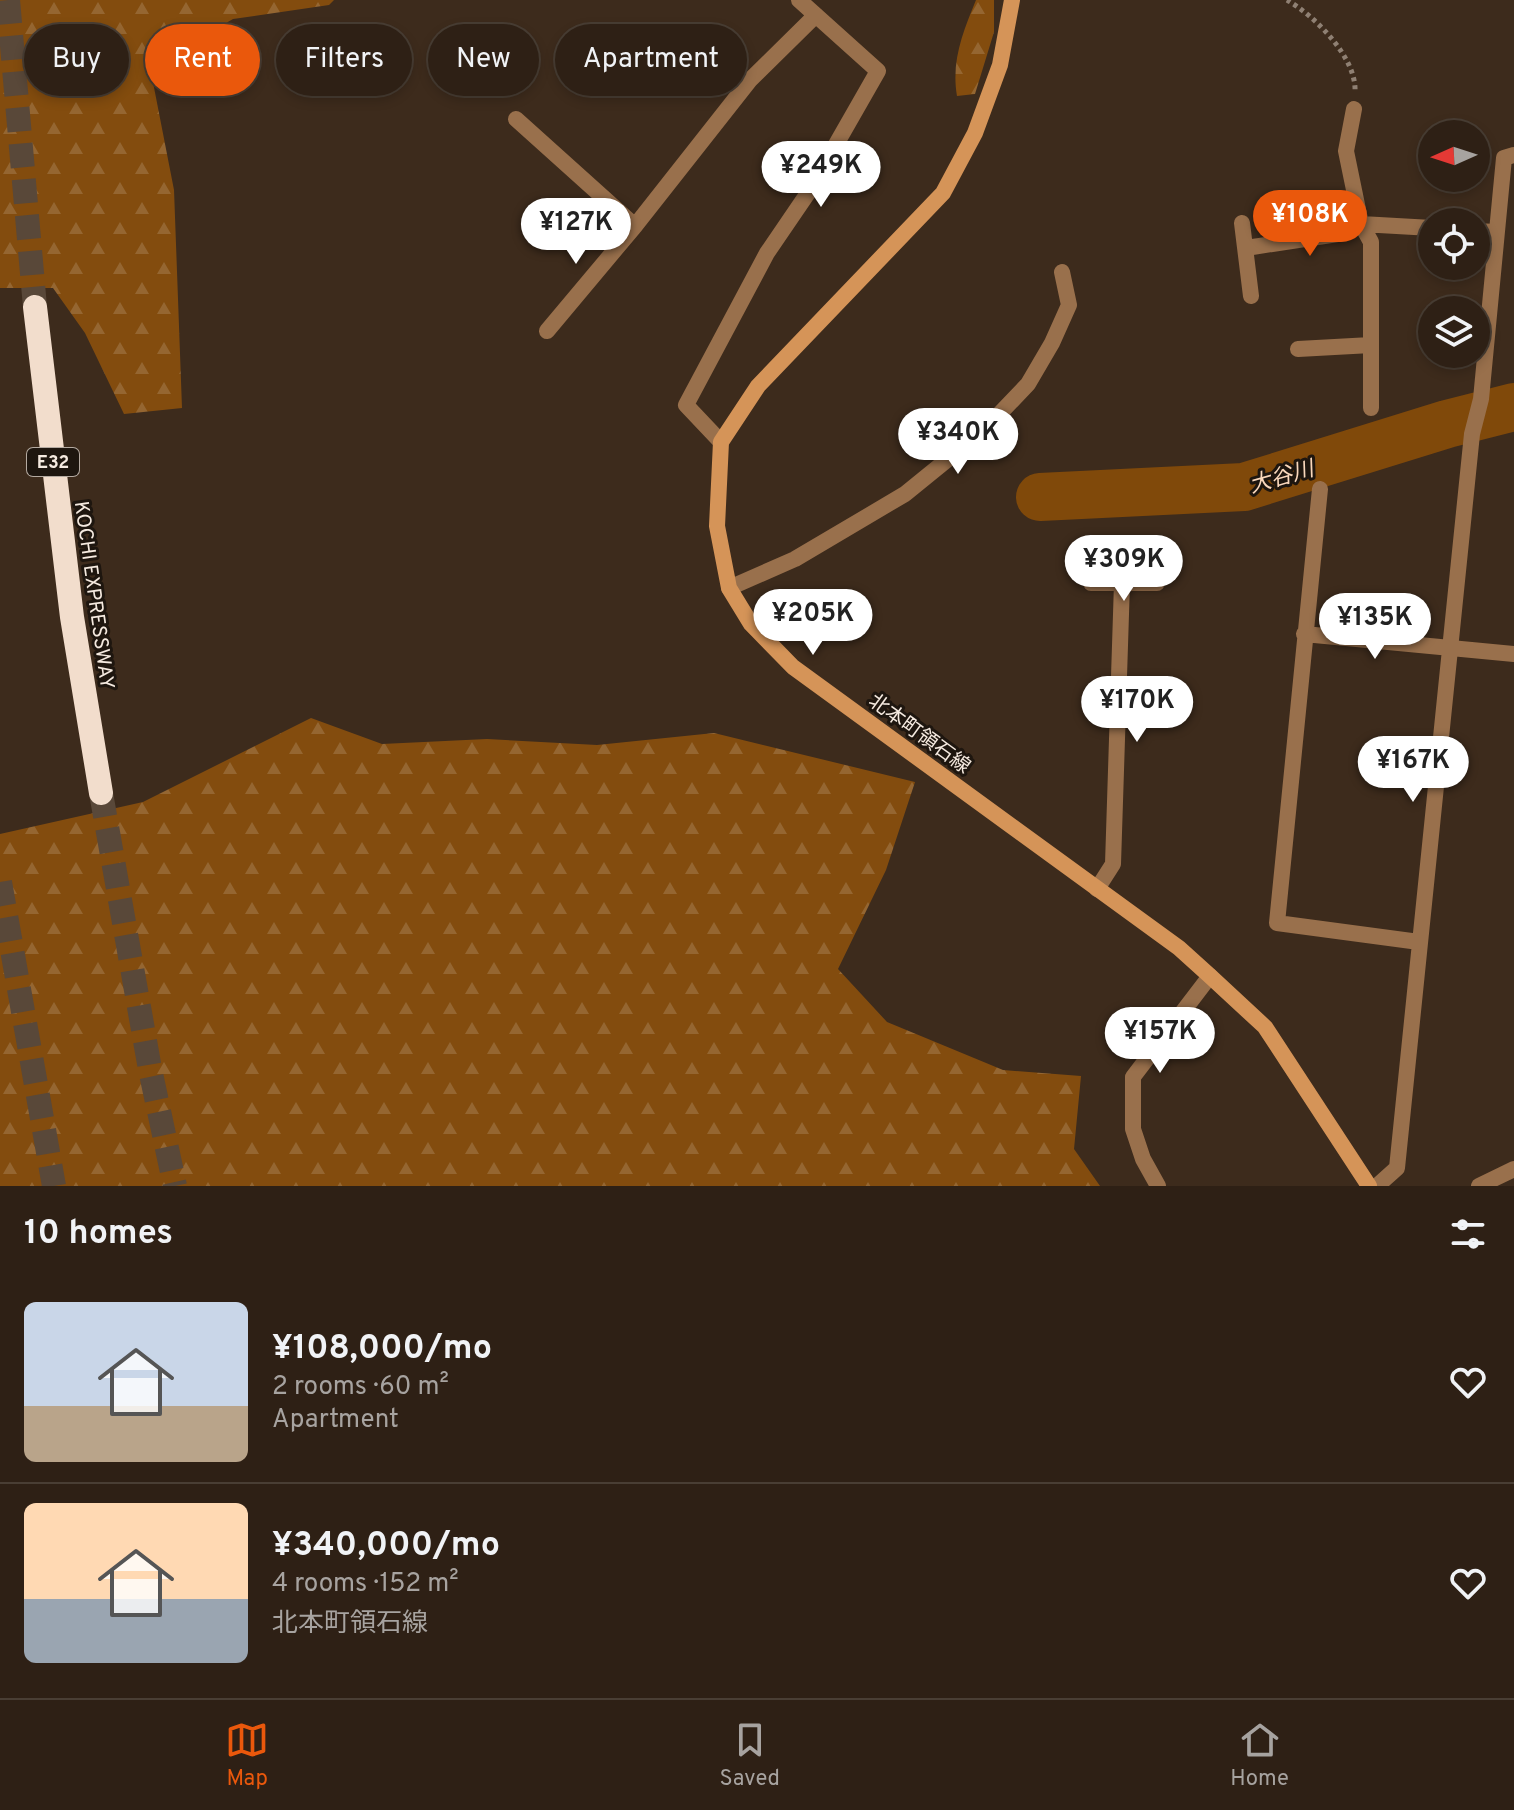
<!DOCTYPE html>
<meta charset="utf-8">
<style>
:root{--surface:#2e2015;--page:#36281e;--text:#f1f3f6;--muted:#a7a3a0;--line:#493e34;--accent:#ea580c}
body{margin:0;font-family:Overpass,"Noto Sans JP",sans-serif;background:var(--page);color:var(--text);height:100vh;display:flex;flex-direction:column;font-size:30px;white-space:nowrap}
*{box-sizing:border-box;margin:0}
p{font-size:26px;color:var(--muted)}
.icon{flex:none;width:44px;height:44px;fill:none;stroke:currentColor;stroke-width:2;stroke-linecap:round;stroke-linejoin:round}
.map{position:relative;height:1186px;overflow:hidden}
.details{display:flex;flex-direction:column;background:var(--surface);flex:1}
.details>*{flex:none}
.guide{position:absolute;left:24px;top:24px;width:800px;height:72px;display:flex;gap:16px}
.needle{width:52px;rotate:267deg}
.buttons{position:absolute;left:1418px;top:120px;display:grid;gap:16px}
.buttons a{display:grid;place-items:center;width:72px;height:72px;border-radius:50%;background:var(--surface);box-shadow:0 4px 12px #0003,0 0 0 2px var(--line);font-size:40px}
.price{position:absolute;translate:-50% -68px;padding:0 18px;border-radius:28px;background:#fff;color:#222;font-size:26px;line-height:52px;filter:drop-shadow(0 2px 4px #0008)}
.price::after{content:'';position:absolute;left:50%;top:48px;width:24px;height:18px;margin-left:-12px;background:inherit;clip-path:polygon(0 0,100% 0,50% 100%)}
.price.active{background:var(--accent);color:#fff}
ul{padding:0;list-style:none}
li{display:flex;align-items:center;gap:24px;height:200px;padding:0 24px}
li+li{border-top:2px solid var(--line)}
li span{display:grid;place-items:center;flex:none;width:224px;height:160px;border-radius:12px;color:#555}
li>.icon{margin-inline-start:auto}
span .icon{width:96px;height:96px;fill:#fffc;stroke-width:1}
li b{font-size:34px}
h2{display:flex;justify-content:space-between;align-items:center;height:96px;padding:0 24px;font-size:34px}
.tag{padding:0 28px;border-radius:36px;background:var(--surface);box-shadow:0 4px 12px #0003,0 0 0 2px var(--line);font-size:28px;line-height:72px}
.tag.active{background:var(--accent);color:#fff}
.tab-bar{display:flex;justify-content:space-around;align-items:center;height:112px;border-top:2px solid var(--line);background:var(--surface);font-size:22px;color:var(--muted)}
.tab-bar a{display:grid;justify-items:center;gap:4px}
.tab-bar .active{color:var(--accent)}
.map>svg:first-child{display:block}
</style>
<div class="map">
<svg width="1514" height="1186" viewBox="0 0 1514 1186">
<defs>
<pattern id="forest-firs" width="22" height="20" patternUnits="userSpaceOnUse" patternTransform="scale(2)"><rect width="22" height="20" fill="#834c0e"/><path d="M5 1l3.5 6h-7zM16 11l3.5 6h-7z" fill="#956631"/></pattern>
</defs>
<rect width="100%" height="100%" fill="#3d2b1c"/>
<path fill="url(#forest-firs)" d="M0 0H334L329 5 233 19 150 67 174 190 182 408 124 414 85 333 53 288H0Z
M976 0H994V32L975 94 957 96C951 61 963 32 976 0Z
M311 718 382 744 487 739 597 745 714 733 915 782 886 870 838 969 887 1022 1003 1070 1081 1076 1074 1149 1100 1186H0V834L143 802Z"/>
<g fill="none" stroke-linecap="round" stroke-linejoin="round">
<path stroke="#80490a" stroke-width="48" d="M1040 497 1244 487 1447 424 1514 407"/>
<path stroke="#594839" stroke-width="24" stroke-dasharray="24 12" stroke-linecap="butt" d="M8 0 35 307
M101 793 150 1069 175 1186
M0 882 54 1186"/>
<path stroke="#8f8073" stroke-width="5" stroke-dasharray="4 4" stroke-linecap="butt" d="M1287 0C1315 16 1357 58 1355 92"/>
<path stroke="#99704c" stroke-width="16" d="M1354 109 1346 151 1361 224 1432 228
M516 119 635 226
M1242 223 1251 296
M1476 231 1496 232
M1246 248 1344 233 1361 224 1371 242V408
M547 331 635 226 750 80 816 15
M1298 349 1371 345
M721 442 686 405 767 253 810 190 878 71 799 0
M1320 489 1277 923 1419 942
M1091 583H1157
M729 588 795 559 905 494 985 429 1028 384 1052 343 1069 305 1062 272
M1304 634 1514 654
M1097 889 1113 864 1122 583
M1158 1186 1143 1159 1133 1129V1077L1210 976
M1377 1186 1397 1168 1472 434 1481 399 1504 158 1514 155
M1479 1186 1514 1169"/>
<path stroke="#d59458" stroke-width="16" d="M1012 0 1000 65 975 133 943 193 758 386 721 442 717 526 729 588 751 624 793 667 1179 948 1210 976 1265 1027 1369 1186"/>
<path stroke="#f2ddcc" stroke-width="24" d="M35 307 72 617 101 793"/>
</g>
<g text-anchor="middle" stroke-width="6" stroke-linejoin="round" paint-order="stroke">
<rect fill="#1e160f" stroke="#b4aaa1" stroke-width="2" x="27" y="448" width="52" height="28" rx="6"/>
<g font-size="18" font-weight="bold" fill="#f5eae0">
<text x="53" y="468">E32</text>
</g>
<g font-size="20" fill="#f5eae0" stroke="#1e160f">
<text transform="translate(95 595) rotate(82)" y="7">KOCHI EXPRESSWAY</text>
<text transform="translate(920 733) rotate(36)" y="7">北本町領石線</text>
</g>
<g font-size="22" font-style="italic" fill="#fad8bc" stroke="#1e160f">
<text transform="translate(1281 476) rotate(-16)" y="8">大谷川</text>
</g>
</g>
</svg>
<div class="buttons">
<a><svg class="needle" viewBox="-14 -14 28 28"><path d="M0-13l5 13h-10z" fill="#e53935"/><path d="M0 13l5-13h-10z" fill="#a7a3a0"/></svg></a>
<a><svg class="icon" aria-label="locate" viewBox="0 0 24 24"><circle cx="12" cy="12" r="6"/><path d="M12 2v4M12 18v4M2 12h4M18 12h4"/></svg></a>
<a><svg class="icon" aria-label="layers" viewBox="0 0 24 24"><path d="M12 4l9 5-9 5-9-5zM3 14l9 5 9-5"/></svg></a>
</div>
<b class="price" style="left:821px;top:209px">¥249K</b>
<b class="price active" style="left:1310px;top:258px">¥108K</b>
<b class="price" style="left:576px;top:266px">¥127K</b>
<b class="price" style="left:958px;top:476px">¥340K</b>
<b class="price" style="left:1124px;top:603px">¥309K</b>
<b class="price" style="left:813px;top:657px">¥205K</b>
<b class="price" style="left:1375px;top:661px">¥135K</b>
<b class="price" style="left:1137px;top:744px">¥170K</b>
<b class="price" style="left:1413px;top:804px">¥167K</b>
<b class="price" style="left:1160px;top:1075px">¥157K</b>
<div class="guide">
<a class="tag">Buy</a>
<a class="tag active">Rent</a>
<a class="tag">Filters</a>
<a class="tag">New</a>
<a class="tag">Apartment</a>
</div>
</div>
<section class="details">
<h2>10 homes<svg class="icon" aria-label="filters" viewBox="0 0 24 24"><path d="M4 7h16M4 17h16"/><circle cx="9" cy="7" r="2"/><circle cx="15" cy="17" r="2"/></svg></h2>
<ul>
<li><span style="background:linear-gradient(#c9d6e8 65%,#b9a48a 0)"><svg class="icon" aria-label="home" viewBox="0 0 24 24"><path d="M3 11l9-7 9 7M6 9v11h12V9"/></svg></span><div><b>¥108,000/mo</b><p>2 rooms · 60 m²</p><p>Apartment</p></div><svg class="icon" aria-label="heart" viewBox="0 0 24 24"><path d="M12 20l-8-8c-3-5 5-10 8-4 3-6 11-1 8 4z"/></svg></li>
<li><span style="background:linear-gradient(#ffd9b3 60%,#9aa5b1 0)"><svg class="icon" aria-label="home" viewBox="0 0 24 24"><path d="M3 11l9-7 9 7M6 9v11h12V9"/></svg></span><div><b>¥340,000/mo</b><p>4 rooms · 152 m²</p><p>北本町領石線</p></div><svg class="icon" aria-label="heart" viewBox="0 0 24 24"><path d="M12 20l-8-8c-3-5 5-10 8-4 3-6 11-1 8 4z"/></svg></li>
</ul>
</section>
<nav class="tab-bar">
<a class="active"><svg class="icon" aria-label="map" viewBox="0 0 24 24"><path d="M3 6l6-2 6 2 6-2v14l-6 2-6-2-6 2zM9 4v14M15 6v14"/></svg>Map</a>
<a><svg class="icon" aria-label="saved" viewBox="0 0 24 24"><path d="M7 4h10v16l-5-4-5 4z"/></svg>Saved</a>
<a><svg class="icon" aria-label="home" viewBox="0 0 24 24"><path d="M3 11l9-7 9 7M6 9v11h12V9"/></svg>Home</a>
</nav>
